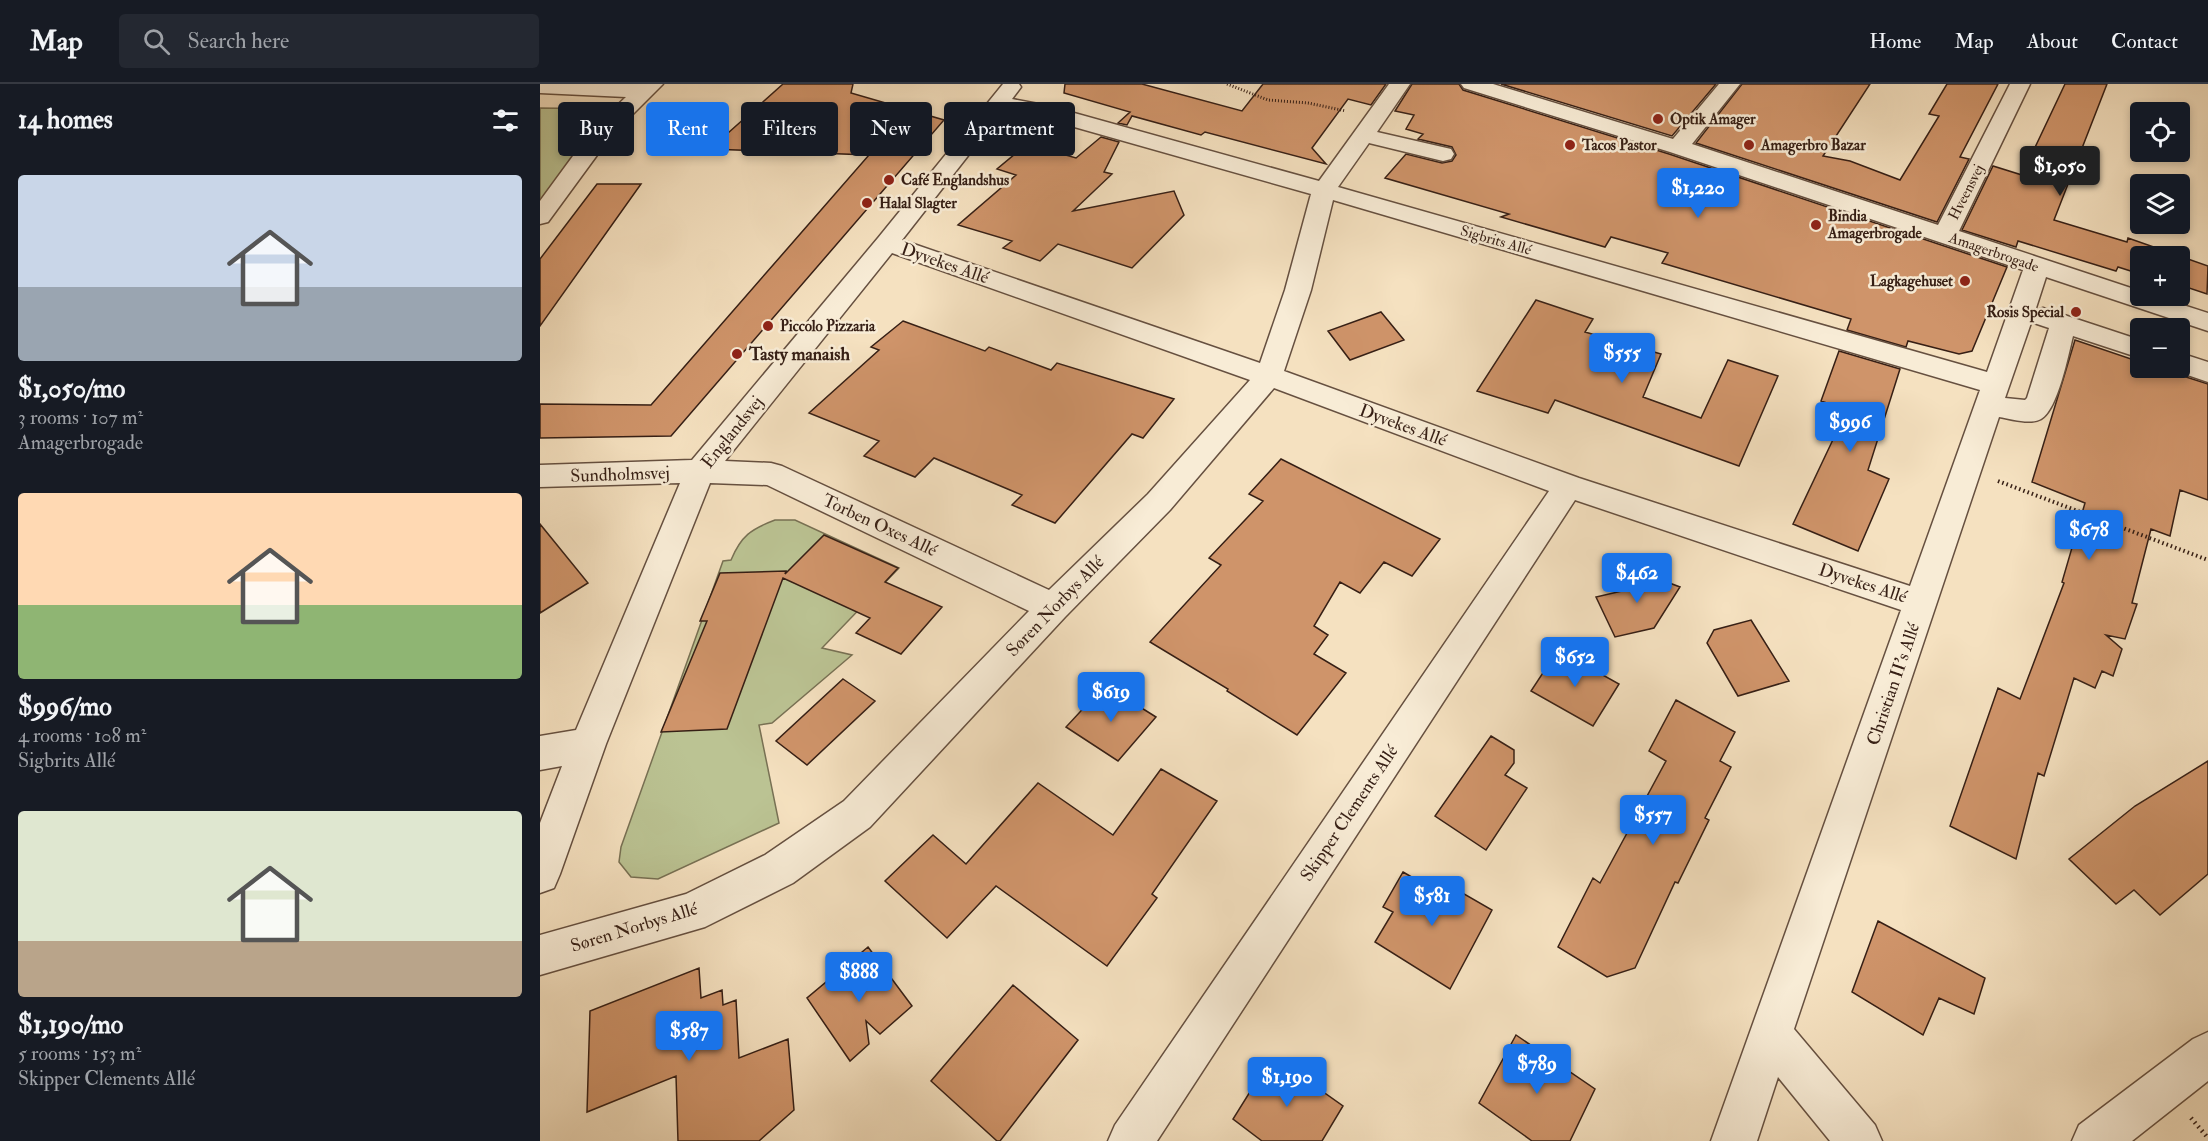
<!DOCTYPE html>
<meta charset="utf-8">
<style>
:root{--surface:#171b24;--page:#242831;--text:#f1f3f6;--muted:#9ea1a6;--line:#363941;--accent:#1a73e8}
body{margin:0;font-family:"IM FELL Double Pica",serif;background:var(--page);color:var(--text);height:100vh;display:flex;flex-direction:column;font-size:22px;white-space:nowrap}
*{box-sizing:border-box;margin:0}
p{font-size:20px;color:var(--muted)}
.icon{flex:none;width:33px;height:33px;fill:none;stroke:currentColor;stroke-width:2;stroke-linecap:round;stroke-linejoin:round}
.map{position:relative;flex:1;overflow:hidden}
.panel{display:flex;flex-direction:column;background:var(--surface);width:540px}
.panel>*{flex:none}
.banner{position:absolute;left:18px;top:18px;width:570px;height:54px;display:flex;gap:12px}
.tools{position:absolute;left:1590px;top:18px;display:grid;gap:12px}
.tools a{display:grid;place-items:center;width:60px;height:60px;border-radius:6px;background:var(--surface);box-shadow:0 3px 9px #0003;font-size:30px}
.price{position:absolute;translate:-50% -51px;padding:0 14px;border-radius:6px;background:var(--accent);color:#fff;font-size:20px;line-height:39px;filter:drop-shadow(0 2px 3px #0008)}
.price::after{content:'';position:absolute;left:50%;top:36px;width:18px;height:14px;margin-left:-9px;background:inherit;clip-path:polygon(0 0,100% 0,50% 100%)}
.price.current{background:#222;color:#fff}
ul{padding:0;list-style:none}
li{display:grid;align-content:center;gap:12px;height:318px;padding:0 18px}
li span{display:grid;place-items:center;height:186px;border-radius:6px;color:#555}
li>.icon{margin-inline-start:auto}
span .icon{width:108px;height:108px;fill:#fffc;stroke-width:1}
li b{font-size:26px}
h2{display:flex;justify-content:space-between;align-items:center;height:72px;padding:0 18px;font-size:26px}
.pill{padding:0 21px;border-radius:6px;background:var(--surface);box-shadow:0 3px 9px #0003;font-size:21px;line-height:54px}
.pill.current{background:var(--accent);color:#fff}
header{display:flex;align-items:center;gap:36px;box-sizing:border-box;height:84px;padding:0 30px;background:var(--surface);border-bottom:2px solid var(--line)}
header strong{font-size:28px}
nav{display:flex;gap:33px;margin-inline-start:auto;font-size:21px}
.search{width:420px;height:54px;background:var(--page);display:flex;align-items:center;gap:15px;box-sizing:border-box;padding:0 21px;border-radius:6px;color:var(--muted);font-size:22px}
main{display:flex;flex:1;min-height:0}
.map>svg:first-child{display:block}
</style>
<header>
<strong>Map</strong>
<div class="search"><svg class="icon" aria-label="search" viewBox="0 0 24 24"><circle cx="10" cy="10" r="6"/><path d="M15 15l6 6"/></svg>Search here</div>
<nav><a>Home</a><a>Map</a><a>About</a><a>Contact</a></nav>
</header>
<main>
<section class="panel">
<h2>14 homes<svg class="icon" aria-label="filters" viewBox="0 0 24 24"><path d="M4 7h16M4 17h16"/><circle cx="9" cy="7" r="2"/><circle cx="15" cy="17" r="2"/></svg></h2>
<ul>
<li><span style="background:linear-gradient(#c9d6e8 60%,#9aa5b1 0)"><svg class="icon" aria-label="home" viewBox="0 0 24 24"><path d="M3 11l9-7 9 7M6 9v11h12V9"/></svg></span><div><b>$1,050/mo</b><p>3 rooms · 107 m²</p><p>Amagerbrogade</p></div></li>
<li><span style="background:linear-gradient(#ffd9b3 60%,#8fb573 0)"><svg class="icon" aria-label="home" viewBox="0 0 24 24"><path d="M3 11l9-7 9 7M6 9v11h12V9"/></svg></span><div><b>$996/mo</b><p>4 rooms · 108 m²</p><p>Sigbrits Allé</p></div></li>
<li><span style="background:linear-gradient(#dfe7d0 70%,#b9a48a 0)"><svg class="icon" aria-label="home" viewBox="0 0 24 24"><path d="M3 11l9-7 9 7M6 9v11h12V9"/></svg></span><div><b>$1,190/mo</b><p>5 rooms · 153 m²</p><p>Skipper Clements Allé</p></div></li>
</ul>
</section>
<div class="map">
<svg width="1668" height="1057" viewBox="0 0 1668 1057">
<rect width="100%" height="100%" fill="#f5e1c0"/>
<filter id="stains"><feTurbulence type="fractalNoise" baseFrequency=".00333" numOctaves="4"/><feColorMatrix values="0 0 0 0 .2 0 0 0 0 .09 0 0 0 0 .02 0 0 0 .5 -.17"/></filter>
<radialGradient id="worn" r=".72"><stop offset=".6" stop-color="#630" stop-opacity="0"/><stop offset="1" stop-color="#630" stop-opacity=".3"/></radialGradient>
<path fill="#bbc393" stroke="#787154" stroke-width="1.5" d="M0 24 71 25 0 120Z
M235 436H255L359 484 282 564 312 571 232 639 219 641 239 739 118 795 91 793 79 778 81 763 183 477 191 476C201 452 211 445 235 436Z"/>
<path fill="#cf946a" stroke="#361f15" stroke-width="1.5" d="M243 0H313L311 9 404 36 131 352 0 354V320L111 321 329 71 170 65Z
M525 0H602L702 27 723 0H846L831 21 808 15 772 64 786 80 665 48 661 51 592 32 587 41 578 39 590 28 524 9Z
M872 0H919L923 6 1129 70 1467 183 1432 267 1419 270 1368 257 1366 263 1307 246 1311 235 1122 179 1128 169 1071 153 1065 163 961 133 969 130 845 94 866 70 902 79 912 77 916 71 912 63 878 55 883 50 866 45 874 31 855 27Z
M961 0H1176L1132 52Z
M1202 0H1330L1283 72 1310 77 1360 96 1399 32 1389 30 1407 0H1458L1420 73 1429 75 1397 138 1156 59Z
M1525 0H1567L1514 136 1587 158 1588 154 1668 182 1667 210 1640 201V172H1600V190L1578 183 1576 187 1478 157 1476 163 1422 146 1453 82 1482 91Z
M561 53 579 58 564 88 572 90 533 127 634 107 644 131 592 184 518 160 500 177 463 164 472 157 418 141 476 91 457 85 487 60 536 74Z
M57 100H101L0 242V175Z
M996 216 1053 235 1045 248 1121 270 1103 313 1161 334 1188 276 1238 292 1199 382 1015 316 1008 329 937 307Z
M841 228 864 256 810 276 788 247Z
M363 237 445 267 449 263 511 286 517 279 634 315 603 354 592 350 515 439 472 421 482 411 394 374 375 393 324 372 339 357 269 329 339 266 331 263Z
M1535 256 1600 278V284H1618L1668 300V416L1640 406 1630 452 1611 445 1592 519 1597 520 1585 555 1566 551 1582 565 1573 592 1562 587 1555 604 1534 594 1504 692 1498 689 1476 775 1410 742 1458 604 1480 615 1524 499 1522 498 1545 419 1492 398Z
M1299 267 1360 285 1328 386 1349 395 1318 467 1253 440 1307 326 1281 317Z
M741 375 900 455 872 492 844 478 820 509 800 498 774 542 788 551 774 570 806 589 757 651 687 607 688 605 610 558 681 481 669 474 723 417 709 410Z
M0 440 48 499 0 529Z
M284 451 358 484 345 498 402 523 361 570 316 549 330 534 243 494 187 645 121 648 167 537H160L180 489 246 487 245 490Z
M1108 491 1140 503 1114 544 1075 553 1056 513 1082 507 1077 498Z
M1211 536 1249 597 1198 612 1167 559 1174 546Z
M1018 566 1079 600 1053 642 991 607Z
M303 595 335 617 267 681 236 657Z
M565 601 616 633 578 677 526 643Z
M1136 616 1195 648 1180 677 1191 683 1165 734 1169 736 1138 799 1135 798 1095 884 1067 893 1018 863 1053 794 1060 799 1126 677 1109 667Z
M951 652 974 666V679L965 691 987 704 946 766 895 732Z
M1668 677V790L1620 831 1594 806 1576 820 1529 775 1595 722Z
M621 685 677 717 612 810 617 814 567 882 456 802 407 854 345 797 393 751 426 780 498 699 573 751Z
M863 788 894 806 900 796 952 826 910 905 835 858 853 828 843 823Z
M1338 837 1445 894 1434 930 1399 914 1383 951 1312 908Z
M328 863 372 922 340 950 326 937 329 960 310 977 267 914Z
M159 884 161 914 182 906 183 921 196 916 199 974 248 955 254 1026 219 1057H138L136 992 47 1028 50 927Z
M473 901 538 956 460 1057H457L391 997Z
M976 951 1055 1005 1030 1057H992L939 1019Z
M755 977 758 990 803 1022 782 1057H722L693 1035 723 987Z"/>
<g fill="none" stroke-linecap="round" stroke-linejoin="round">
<g stroke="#665040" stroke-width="3">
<path id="minor" d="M0 0H123L71 52 8 138 0 140V117L55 42 86 13 0 9Z
M463 0H479L481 3 472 15 509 22 779 97 849 0H870L837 48 911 65 914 70 911 75 903 77 829 59 798 103 1447 288 1483 186 1130 68 924 4 921 0H953L1133 55 1179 0H1200L1152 60 1398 141 1470 0H1490L1419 147 1600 207V212H1615L1668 229V247L1506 193 1495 227 1503 224 1600 256V274L1533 252C1528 272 1518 325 1501 335 1490 341 1471 335 1459 333L1254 945 1335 1041 1342 1057H1290L1238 993 1217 1057H1171L1361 526 1035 416 617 1057H568L575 1041 1009 407 734 304 630 426 525 533 330 743 253 799 165 843 0 891V851L146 810 225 771 304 717 489 527 227 401 170 399 66 660 20 790 14 804 0 809V739L22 682 0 686V652L36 646 140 399 0 403V381L152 376 338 154ZM463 27 499 33 771 110 745 206 720 279 362 156ZM793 116 1440 306 1370 502 1039 394 744 287 771 206ZM352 169 710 296 608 410 509 506 242 382 231 379 185 377ZM1492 236 1494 239 1509 244 1487 314 1485 316 1465 314Z
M1640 269 1668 278V298L1630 285 1640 284Z
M1668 948V997L1592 1057H1532L1539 1041 1653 955Z"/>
</g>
<path stroke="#361f15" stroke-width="3" stroke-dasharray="1 2" stroke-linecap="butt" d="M687 0 728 16 768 19 806 27"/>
<path stroke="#361f15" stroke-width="4" stroke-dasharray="1.5 3" stroke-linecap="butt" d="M1458 397 1668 476"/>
<path stroke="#361f15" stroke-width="4.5" stroke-dasharray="1.5 4" stroke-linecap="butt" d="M1651 1034 1668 1054"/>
<use href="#minor" fill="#f8ecd6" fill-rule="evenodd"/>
</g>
<g fill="#8f2418" stroke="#f8ecd6" stroke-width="2">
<circle cx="1118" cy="35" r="6"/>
<circle cx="1030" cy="61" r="6"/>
<circle cx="1209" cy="61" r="6"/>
<circle cx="349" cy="96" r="6"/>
<circle cx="327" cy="119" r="6"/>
<circle cx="1276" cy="141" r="6"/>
<circle cx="1425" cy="197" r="6"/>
<circle cx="1536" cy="228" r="6"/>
<circle cx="228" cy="242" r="6"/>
<circle cx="197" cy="270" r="6"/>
</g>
<g text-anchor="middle" stroke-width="5" stroke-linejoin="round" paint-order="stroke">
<g font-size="15" font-weight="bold" fill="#361f15" stroke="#f8ecd6" text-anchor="start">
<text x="1130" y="40">Optik Amager</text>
<text x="1042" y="66">Tacos Pastor</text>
<text x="1221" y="66">Amagerbro Bazar</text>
<text x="361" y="101">Café Englandshus</text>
<text x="339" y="124">Halal Slagter</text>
<text x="1288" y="137">Bindia<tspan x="1288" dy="17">Amagerbrogade</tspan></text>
<text x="1413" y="202" text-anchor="end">Lagkagehuset</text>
<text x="1524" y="233" text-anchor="end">Rosis Special</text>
<text x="240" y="247">Piccolo Pizzaria</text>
</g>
<g font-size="15" fill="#361f15" stroke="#f8ecd6">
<text transform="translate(1426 108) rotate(-63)" y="5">Hveensvej</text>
<text transform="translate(956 156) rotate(16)" y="5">Sigbrits Allé</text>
<text transform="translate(1454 168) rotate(19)" y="5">Amagerbrogade</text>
</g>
<g font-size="18" fill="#361f15" stroke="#f8ecd6">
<text transform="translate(405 179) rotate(19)" y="6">Dyvekes Allé</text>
<text transform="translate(863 341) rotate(20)" y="6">Dyvekes Allé</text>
<text transform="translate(192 348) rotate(-51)" y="6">Englandsvej</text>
<text transform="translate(80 390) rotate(-2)" y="6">Sundholmsvej</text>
<text transform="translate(340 441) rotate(25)" y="6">Torben Oxes Allé</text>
<text transform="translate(1323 499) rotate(18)" y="6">Dyvekes Allé</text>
<text transform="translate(515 522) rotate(-46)" y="6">Søren Norbys Allé</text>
<text transform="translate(1353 600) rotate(-71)" y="6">Christian II's Allé</text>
<text transform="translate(809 729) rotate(-56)" y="6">Skipper Clements Allé</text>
<text transform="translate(94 843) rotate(-17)" y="6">Søren Norbys Allé</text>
</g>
<g font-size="18" font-weight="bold" fill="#361f15" stroke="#f8ecd6" text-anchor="start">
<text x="209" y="276">Tasty manaish</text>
</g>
</g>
<rect width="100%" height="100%" filter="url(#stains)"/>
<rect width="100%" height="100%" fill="url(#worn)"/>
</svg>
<div class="tools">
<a><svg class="icon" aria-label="locate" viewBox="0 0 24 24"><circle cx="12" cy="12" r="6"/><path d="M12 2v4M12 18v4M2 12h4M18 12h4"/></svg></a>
<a><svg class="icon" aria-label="layers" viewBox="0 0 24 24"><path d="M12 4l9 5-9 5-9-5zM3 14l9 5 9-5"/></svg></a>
<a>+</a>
<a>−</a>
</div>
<b class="price current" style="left:1520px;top:113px">$1,050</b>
<b class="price" style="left:1158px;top:135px">$1,220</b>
<b class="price" style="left:1082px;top:300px">$555</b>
<b class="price" style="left:1310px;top:369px">$996</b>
<b class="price" style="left:1549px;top:477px">$678</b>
<b class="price" style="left:1097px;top:520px">$462</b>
<b class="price" style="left:1035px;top:604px">$652</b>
<b class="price" style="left:571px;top:639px">$619</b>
<b class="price" style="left:1113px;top:762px">$557</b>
<b class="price" style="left:892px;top:843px">$581</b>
<b class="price" style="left:319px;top:919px">$888</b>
<b class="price" style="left:149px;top:978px">$587</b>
<b class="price" style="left:997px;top:1011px">$789</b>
<b class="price" style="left:747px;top:1024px">$1,190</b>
<div class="banner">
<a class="pill">Buy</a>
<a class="pill current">Rent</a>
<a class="pill">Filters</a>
<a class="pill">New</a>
<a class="pill">Apartment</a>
</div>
</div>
</main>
